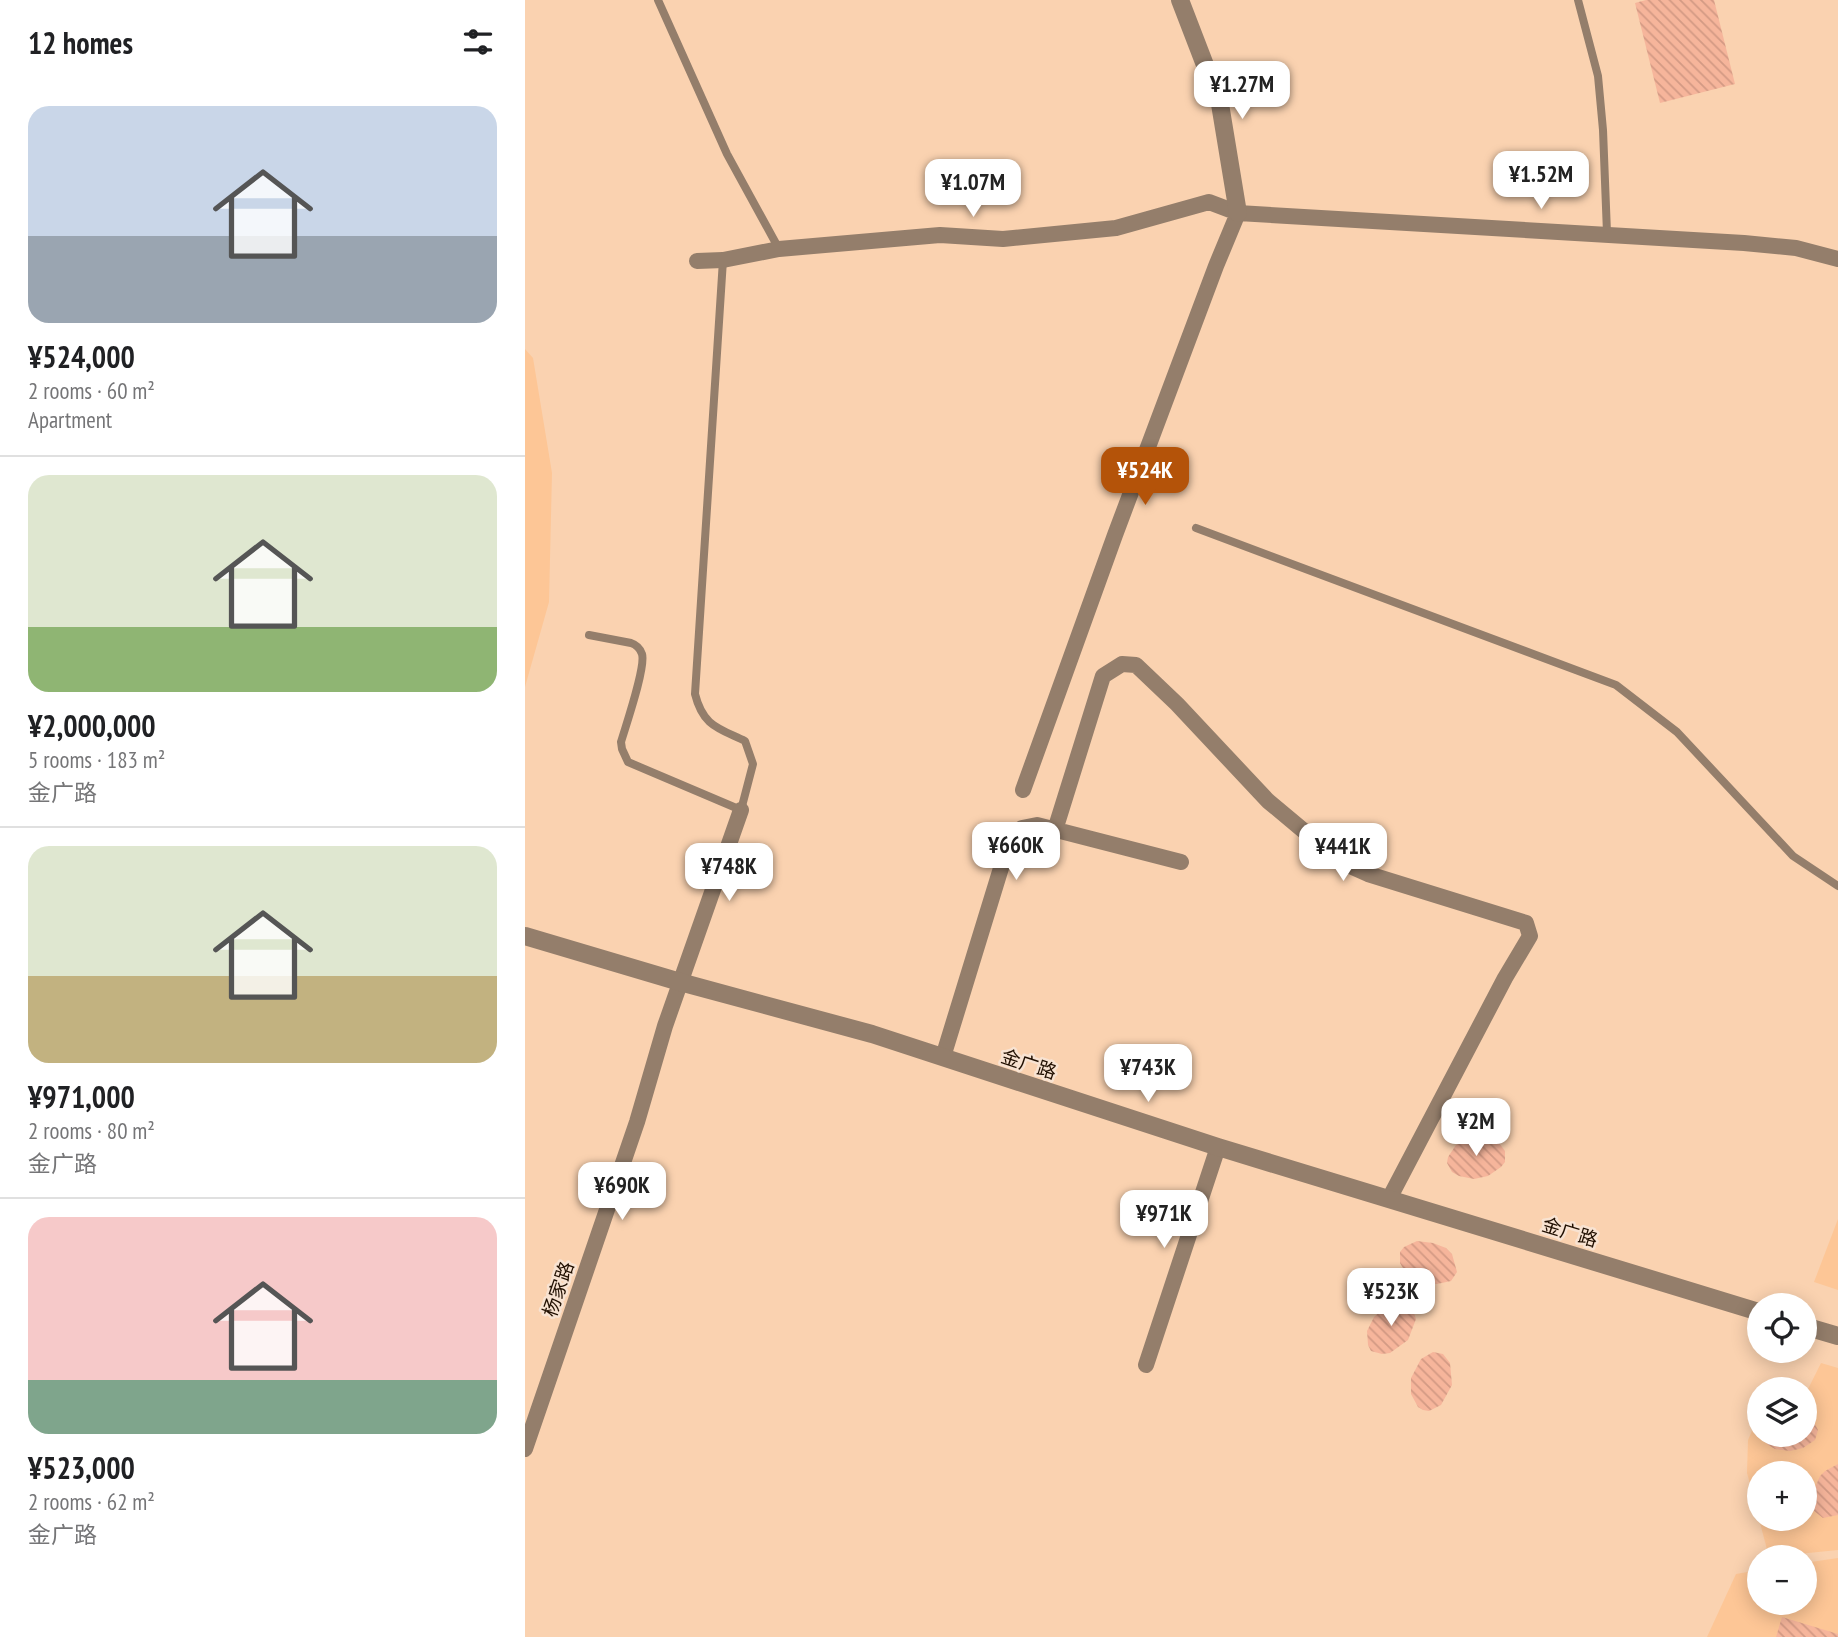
<!DOCTYPE html>
<meta charset="utf-8">
<style>
:root{--surface:#fff;--page:#f6f6f6;--text:#202124;--muted:#757577;--line:#e0e0e0;--accent:#b45309}
body{margin:0;font-family:"PT Sans Narrow","Noto Sans SC",sans-serif;background:var(--page);color:var(--text);height:100vh;display:flex;flex-direction:column;font-size:26px;white-space:nowrap}
*{box-sizing:border-box;margin:0}
p{font-size:23px;color:var(--muted)}
.icon{flex:none;width:38px;height:38px;fill:none;stroke:currentColor;stroke-width:2;stroke-linecap:round;stroke-linejoin:round}
.map{position:relative;flex:1;overflow:hidden}
.panel{display:flex;flex-direction:column;background:var(--surface);width:525px}
.panel>*{flex:none}
.controls{position:absolute;left:1222px;top:1293px;display:grid;gap:14px}
.controls a{display:grid;place-items:center;width:70px;height:70px;border-radius:50%;background:var(--surface);box-shadow:0 4px 18px #0003;font-size:35px}
.price{position:absolute;translate:-50% -60px;padding:0 16px;border-radius:14px;background:#fff;color:#222;font-size:23px;line-height:46px;filter:drop-shadow(0 2px 4px #0008)}
.price::after{content:'';position:absolute;left:50%;top:42px;width:21px;height:16px;margin-left:-10px;background:inherit;clip-path:polygon(0 0,100% 0,50% 100%)}
.price.current{background:var(--accent);color:#fff}
ul{padding:0;list-style:none}
li{display:grid;align-content:center;gap:14px;height:371px;padding:0 28px}
li+li{border-top:2px solid var(--line)}
li span{display:grid;place-items:center;height:217px;border-radius:21px;color:#555}
li>.icon{margin-inline-start:auto}
span .icon{width:126px;height:126px;fill:#fffc;stroke-width:1}
li b{font-size:30px}
h2{display:flex;justify-content:space-between;align-items:center;height:84px;padding:0 28px;font-size:30px}
main{display:flex;flex:1;min-height:0}
.map>svg:first-child{display:block}
</style>
<main>
<section class="panel">
<h2>12 homes<svg class="icon" aria-label="filters" viewBox="0 0 24 24"><path d="M4 7h16M4 17h16"/><circle cx="9" cy="7" r="2"/><circle cx="15" cy="17" r="2"/></svg></h2>
<ul>
<li><span style="background:linear-gradient(#c9d6e8 60%,#9aa5b1 0)"><svg class="icon" aria-label="home" viewBox="0 0 24 24"><path d="M3 11l9-7 9 7M6 9v11h12V9"/></svg></span><div><b>¥524,000</b><p>2 rooms · 60 m²</p><p>Apartment</p></div></li>
<li><span style="background:linear-gradient(#dfe7d0 70%,#8fb573 0)"><svg class="icon" aria-label="home" viewBox="0 0 24 24"><path d="M3 11l9-7 9 7M6 9v11h12V9"/></svg></span><div><b>¥2,000,000</b><p>5 rooms · 183 m²</p><p>金广路</p></div></li>
<li><span style="background:linear-gradient(#dfe7d0 60%,#c2b280 0)"><svg class="icon" aria-label="home" viewBox="0 0 24 24"><path d="M3 11l9-7 9 7M6 9v11h12V9"/></svg></span><div><b>¥971,000</b><p>2 rooms · 80 m²</p><p>金广路</p></div></li>
<li><span style="background:linear-gradient(#f6c9c9 75%,#7fa58c 0)"><svg class="icon" aria-label="home" viewBox="0 0 24 24"><path d="M3 11l9-7 9 7M6 9v11h12V9"/></svg></span><div><b>¥523,000</b><p>2 rooms · 62 m²</p><p>金广路</p></div></li>
</ul>
</section>
<div class="map">
<svg width="1313" height="1637" viewBox="0 0 1313 1637">
<defs>
<pattern id="building-back-hatch" width="6" height="6" patternUnits="userSpaceOnUse" patternTransform="scale(1.75)"><rect width="6" height="6" fill="#f6b59b"/><path d="M-1 5l2 2M0 0l6 6M5-1l2 2" fill="none" stroke="#d39a84"/></pattern>
</defs>
<rect width="100%" height="100%" fill="#fad2b0"/>
<path fill="#fdc696" d="M0 349 8 358 27 473 24 602 0 687Z
M1313 1219V1290L1289 1282Z
M1296 1363 1313 1368V1550L1244 1557 1234 1519H1279V1474H1234V1517L1222 1473 1223 1440 1229 1426 1234 1421V1435H1279V1397Z
M1313 1558V1637H1182L1211 1574 1234 1570V1603H1279V1563Z"/>
<path fill="url(#building-back-hatch)" d="M1121 0H1189L1210 84 1135 103 1110 3Z
M959 1137 973 1142 980 1151V1162L976 1167 963 1176 949 1179 934 1176 927 1172 922 1163 923 1157 931 1145 945 1138Z
M892 1241 908 1243 921 1248 927 1254 932 1272 926 1281 912 1284 898 1283 879 1270 875 1263V1252L879 1247Z
M879 1302 887 1307 891 1319 883 1340 865 1353 857 1354 846 1351 843 1345 842 1331 849 1317 865 1303Z
M908 1352 918 1354 925 1363 927 1385 916 1405 904 1411 898 1410 893 1407 886 1394V1378L896 1359Z
M1279 1414 1288 1420 1293 1430 1290 1440 1278 1448 1265 1451 1250 1449 1243 1445 1234 1435H1279Z
M1313 1464V1515L1298 1518 1289 1511 1286 1497 1295 1476 1300 1471Z
M1257 1617 1313 1634V1637H1251Z"/>
<g fill="none" stroke-linecap="round" stroke-linejoin="round">
<path stroke="#947e6b" stroke-width="8" d="M133 0 202 154 254 249
M1053 0 1073 76 1078 130 1082 233
M671 528 1091 685 1152 732 1268 856 1313 886
M64 635 106 643C112 645 115 648 117 654 121 667 101 725 96 742L97 749 103 762 216 810 228 764 220 741C193 728 178 726 170 694L198 260"/>
<path stroke="#947e6b" stroke-width="16" d="M172 261 198 260 254 249 415 235 478 239 591 228 684 202 713 213 1219 243 1271 248 1313 259
M498 790 590 535 691 266 713 213
M530 830 578 676 597 664 611 665 652 704 743 801 816 862 843 874 1001 923 1005 936 980 978 864 1199
M418 1057 484 842 497 828 512 825 656 862
M621 1365 693 1147
M0 1449 112 1122 140 1026 216 810"/>
<path stroke="#947e6b" stroke-width="18" d="M655 0 695 104 713 213
M0 936 155 982 347 1034 693 1147 1234 1312
M1279 1326 1313 1336"/>
</g>
<g text-anchor="middle" stroke-width="5" stroke-linejoin="round" paint-order="stroke">
<g font-size="19" fill="#200f01" stroke="#f8e3d2">
<text transform="translate(504 1064) rotate(18)" y="7">金广路</text>
<text transform="translate(1045 1232) rotate(17)" y="7">金广路</text>
<text transform="translate(33 1289) rotate(-71)" y="7">杨家路</text>
</g>
</g>
</svg>
<div class="controls">
<a><svg class="icon" aria-label="locate" viewBox="0 0 24 24"><circle cx="12" cy="12" r="6"/><path d="M12 2v4M12 18v4M2 12h4M18 12h4"/></svg></a>
<a><svg class="icon" aria-label="layers" viewBox="0 0 24 24"><path d="M12 4l9 5-9 5-9-5zM3 14l9 5 9-5"/></svg></a>
<a>+</a>
<a>−</a>
</div>
<b class="price" style="left:717px;top:121px">¥1.27M</b>
<b class="price" style="left:1016px;top:211px">¥1.52M</b>
<b class="price" style="left:448px;top:219px">¥1.07M</b>
<b class="price current" style="left:620px;top:507px">¥524K</b>
<b class="price" style="left:491px;top:882px">¥660K</b>
<b class="price" style="left:818px;top:883px">¥441K</b>
<b class="price" style="left:204px;top:903px">¥748K</b>
<b class="price" style="left:623px;top:1104px">¥743K</b>
<b class="price" style="left:951px;top:1158px">¥2M</b>
<b class="price" style="left:97px;top:1222px">¥690K</b>
<b class="price" style="left:639px;top:1250px">¥971K</b>
<b class="price" style="left:866px;top:1328px">¥523K</b>
</div>
</main>
